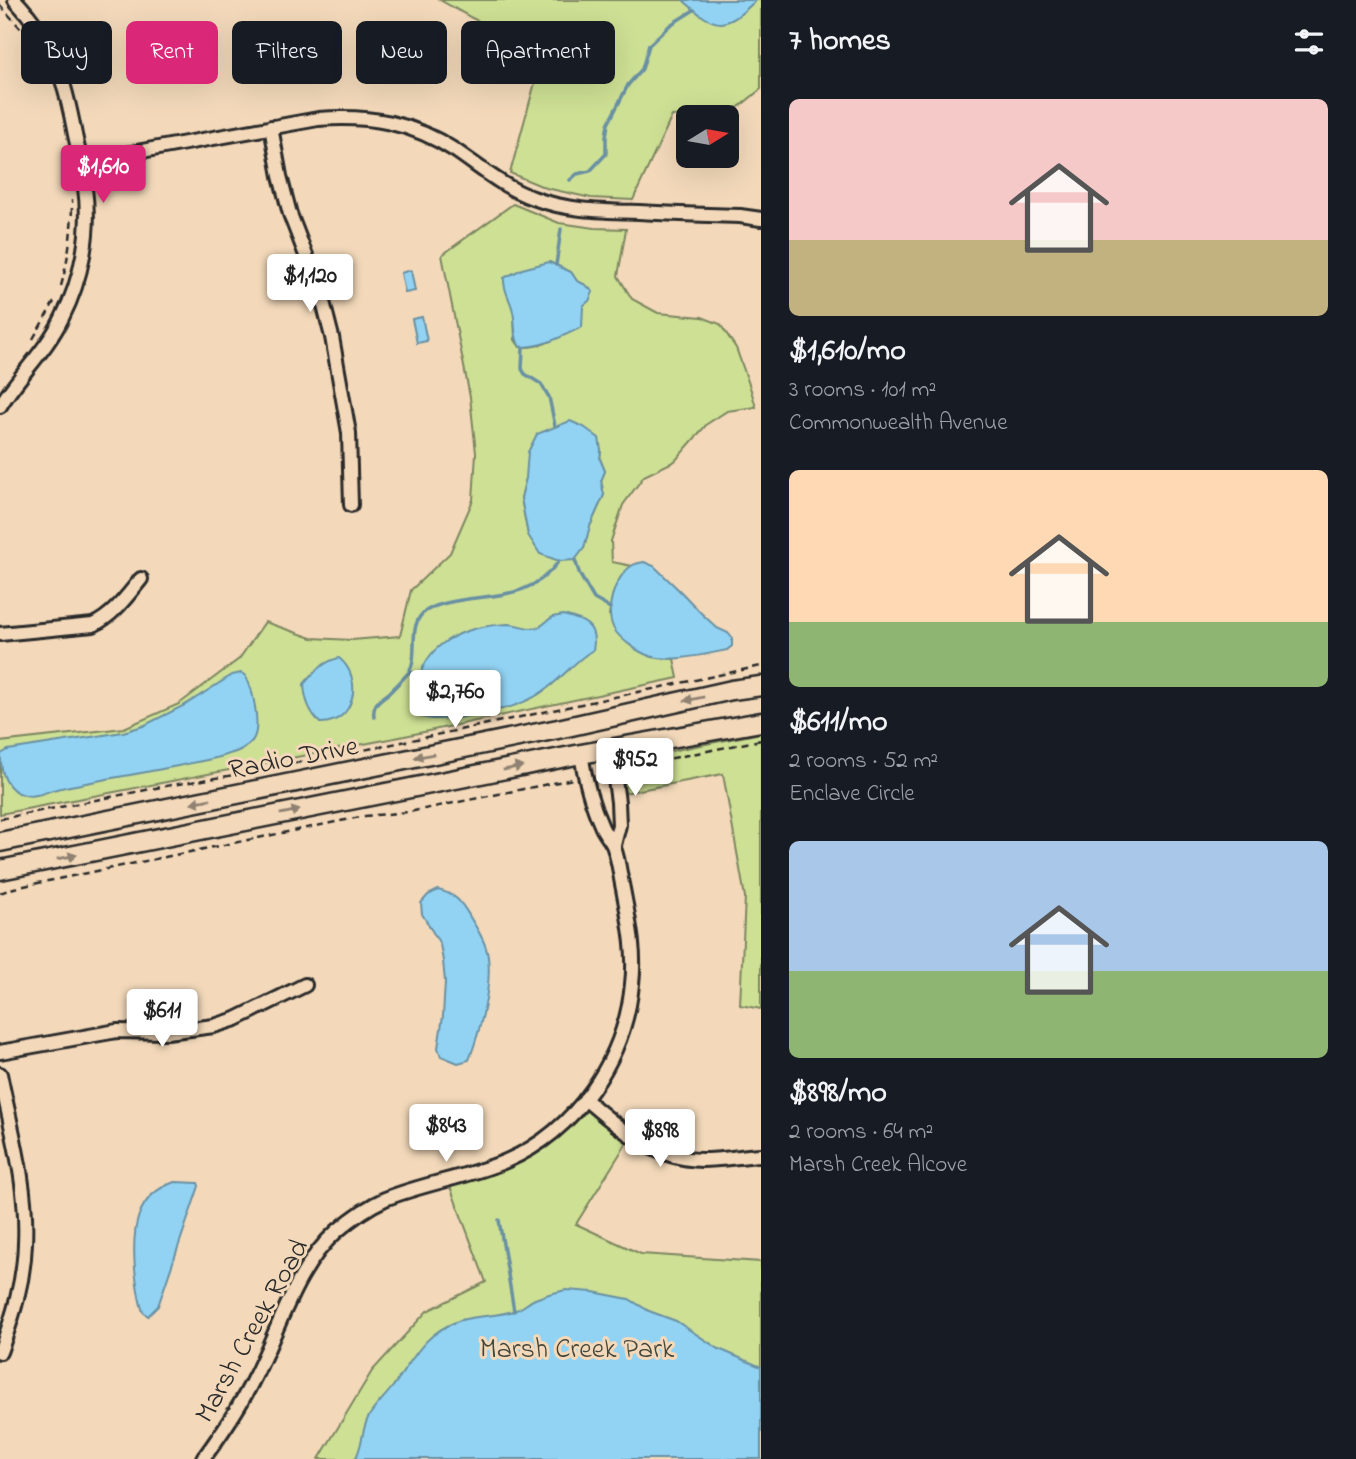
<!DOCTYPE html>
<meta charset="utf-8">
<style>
:root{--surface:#171b24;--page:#242831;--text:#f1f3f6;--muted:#9ea1a6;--accent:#db2777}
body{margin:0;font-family:"Indie Flower",sans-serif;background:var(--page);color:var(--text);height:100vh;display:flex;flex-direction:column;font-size:26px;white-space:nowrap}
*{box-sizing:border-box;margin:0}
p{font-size:23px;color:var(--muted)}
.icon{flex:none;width:38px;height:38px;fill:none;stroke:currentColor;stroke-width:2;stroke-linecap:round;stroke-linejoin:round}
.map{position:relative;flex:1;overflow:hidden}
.drawer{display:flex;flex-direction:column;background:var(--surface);width:595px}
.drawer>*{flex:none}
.hud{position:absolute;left:21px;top:21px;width:634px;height:63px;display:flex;gap:14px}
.needle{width:46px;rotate:79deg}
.buttons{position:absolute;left:676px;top:105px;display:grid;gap:14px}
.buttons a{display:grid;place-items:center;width:63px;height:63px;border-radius:10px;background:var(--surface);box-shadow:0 7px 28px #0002;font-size:35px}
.price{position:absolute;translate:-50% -60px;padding:0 16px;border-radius:7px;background:#fff;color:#222;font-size:23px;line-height:46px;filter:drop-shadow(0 2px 4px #0008)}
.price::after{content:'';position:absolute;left:50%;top:42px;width:21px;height:16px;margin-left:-10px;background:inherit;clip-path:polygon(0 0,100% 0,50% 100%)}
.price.active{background:var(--accent);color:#fff}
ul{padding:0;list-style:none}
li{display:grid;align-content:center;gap:14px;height:371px;padding:0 28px}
li span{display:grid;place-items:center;height:217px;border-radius:10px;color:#555}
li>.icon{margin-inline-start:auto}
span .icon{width:126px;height:126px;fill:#fffc;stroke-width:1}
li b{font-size:30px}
h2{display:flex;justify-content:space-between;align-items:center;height:84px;padding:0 28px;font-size:30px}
.chip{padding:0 24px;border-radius:10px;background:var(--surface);box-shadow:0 7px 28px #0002;font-size:24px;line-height:63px}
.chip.active{background:var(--accent);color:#fff}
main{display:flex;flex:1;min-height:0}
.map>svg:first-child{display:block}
</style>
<main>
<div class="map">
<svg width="761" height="1459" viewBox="0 0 761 1459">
<rect width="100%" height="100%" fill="#f3d9ba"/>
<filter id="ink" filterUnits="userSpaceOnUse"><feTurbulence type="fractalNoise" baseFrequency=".0143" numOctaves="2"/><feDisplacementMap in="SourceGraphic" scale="14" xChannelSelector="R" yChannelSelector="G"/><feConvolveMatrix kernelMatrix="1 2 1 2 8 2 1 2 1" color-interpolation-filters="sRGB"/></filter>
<g filter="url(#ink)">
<path fill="#cee094" stroke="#7c8660" stroke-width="2" fill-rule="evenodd" d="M440 0H761V89L739 107 709 114 672 116 633 200 591 198 546 188 510 173 541 61 521 42 472 18Z
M513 204 559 223 595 228 626 229 618 276 632 299 658 313 702 317 720 324 736 348 750 387 756 407 727 411 707 424 675 461 644 476 623 505 611 541 612 562 632 566C616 583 613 592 609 615L649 656 674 659 678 678 400 737 0 814V742L124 728 179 704 239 659 265 622 312 638 352 640 400 636 411 590 450 553 473 500 476 453 470 397 442 255ZM549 262 571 272 577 281 586 285 581 317C560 335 550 348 520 347L515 340 514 313ZM601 450 600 459 605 471 601 481 604 495 590 526 584 548 528 535 521 498 526 478Z
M761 733V1009L740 1005 745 897 723 774 624 793C622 776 626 764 641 757Z
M585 1099 631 1136 576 1224 641 1254 761 1262V1459H319L372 1371 427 1311 486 1282 448 1181 524 1153Z"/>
<path fill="#92d3f3" stroke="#6990a3" stroke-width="2" d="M683 0H756C724 32 715 29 683 0Z
M549 262 571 272 577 281 586 285 593 292 589 301 583 306 582 327C561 337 543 347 520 347 513 336 516 325 513 312 511 300 503 291 504 278L522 269Z
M411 270 415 291 405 293 401 273Z
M422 317 427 341 417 343 412 319Z
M570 421 584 427 599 438 601 450 600 459 605 471 601 481 604 495 590 526 584 548 575 560 559 561 540 554 528 535 521 498 526 478 528 452 537 434Z
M644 562 654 566 682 593 701 613 717 628 728 633 732 638V646L727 650C707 654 666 664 647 655 637 651 623 641 616 632 602 614 614 576 633 565 636 563 640 563 644 562Z
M563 615C584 620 598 625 593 650 574 661 561 680 542 692 533 699 513 707 502 709 484 714 436 724 420 716 417 708 417 699 417 690 422 642 465 626 508 624 517 624 526 629 534 628 542 628 546 620 553 617 556 616 560 616 563 615Z
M339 658C364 678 355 724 320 723 309 711 305 700 304 684 314 672 324 661 339 658Z
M241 673 245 675C253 688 262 729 252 741 246 748 237 752 229 754 216 759 201 761 187 764 145 773 103 779 61 788 49 790 37 798 25 795 6 791 0 772 1 754L8 750 123 732 143 726 185 705 232 675Z
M438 890C455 894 461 901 470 917 477 929 486 942 488 957 492 987 480 1031 469 1060L458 1063 441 1056 438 1048 443 1016 445 982 443 961 440 944 422 914 421 903 428 895Z
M175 1182 198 1183 199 1186 158 1306 148 1316 143 1312C138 1298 137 1283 135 1269 132 1232 134 1195 175 1182Z
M566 1290 593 1292 629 1299 649 1311 676 1321 719 1349 761 1367V1459H355C363 1446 361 1432 368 1418 374 1407 383 1399 391 1389 413 1361 421 1335 458 1321 477 1315 498 1317 516 1310 523 1308 528 1302 535 1299 545 1295 555 1292 566 1290Z"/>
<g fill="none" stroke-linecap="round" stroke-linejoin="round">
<path stroke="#6990a3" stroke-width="3.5" d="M570 180 577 174 590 171 606 154V136L608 124 628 85 642 69 649 45 670 25 694 10
M556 265 561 229
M523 347 522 369 525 374 541 384 549 397 555 426
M575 560 580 575 594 599 610 608
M409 672 420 675
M374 717C372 702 381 700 390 692 394 688 406 676 409 672 419 656 408 629 422 614 428 608 438 605 446 603 491 592 528 603 559 561
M499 1220 514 1311"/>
<g stroke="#2b2b2b" stroke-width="18">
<path id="minor" d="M271 127 280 176 290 214 321 294 332 337 349 433 351 505
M81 162 318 119C369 115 412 122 456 151 481 168 504 188 533 198 567 211 603 211 639 212 672 214 706 215 740 216L761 219
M0 406C19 375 46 351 62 318 82 279 91 231 85 188 83 170 79 153 75 135 65 81 54 41 15 0
M0 634 93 625C114 615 127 596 141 579
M611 750 618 802 619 825 614 845
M0 1052 117 1031 167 1032 214 1026 236 1019 305 985
M0 1074C11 1129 28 1186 25 1243 24 1281 13 1317 0 1352
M585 1099C620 1129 653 1159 702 1160 721 1160 742 1156 761 1155
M203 1459C222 1433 240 1407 254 1378 279 1330 295 1268 337 1231 351 1219 367 1207 385 1199 424 1183 466 1178 506 1161 576 1131 625 1059 632 984 636 952 629 921 623 889 620 876 619 861 614 848 612 840 604 834 601 825 591 803 585 779 581 754"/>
</g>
<g stroke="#2b2b2b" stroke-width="23">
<path id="secondary" d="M0 842 558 729 732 690 761 686
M0 870 581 754 761 722"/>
</g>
<path stroke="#2b2b2b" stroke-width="2.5" stroke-dasharray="7 5" stroke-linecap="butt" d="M0 5 23 31
M27 36 45 74
M61 286C69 257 72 230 72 200
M33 339 54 302
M624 768 761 740
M0 819 166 786 228 776 374 748 761 666
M0 893 14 888 365 816 409 812 573 779"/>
<use href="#minor" stroke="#f3d9ba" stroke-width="12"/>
<use href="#secondary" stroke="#f3d9ba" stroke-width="18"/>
</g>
<defs><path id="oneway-solid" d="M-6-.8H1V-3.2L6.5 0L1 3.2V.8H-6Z" transform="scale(1.75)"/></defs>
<g fill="#8f8272">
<use href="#oneway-solid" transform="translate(694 699) rotate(168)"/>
<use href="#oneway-solid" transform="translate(424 756) rotate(169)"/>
<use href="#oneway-solid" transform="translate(513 768) rotate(-11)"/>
<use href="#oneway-solid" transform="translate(201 801) rotate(169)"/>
<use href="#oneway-solid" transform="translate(290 812) rotate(-11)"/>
<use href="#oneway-solid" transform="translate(67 857) rotate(-11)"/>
</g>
</g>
<g text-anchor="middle" stroke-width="6" stroke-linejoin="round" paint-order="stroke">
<g font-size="28" fill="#2b2b2b" stroke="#f3d9ba">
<text transform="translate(293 756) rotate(-11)" y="10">Radio Drive</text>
<text transform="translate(250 1330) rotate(-61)" y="10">Marsh Creek Road</text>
</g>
<g font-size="28" fill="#43463b" stroke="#f3d9ba">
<text x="577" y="1357">Marsh Creek Park</text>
</g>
</g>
</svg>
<div class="buttons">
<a><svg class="needle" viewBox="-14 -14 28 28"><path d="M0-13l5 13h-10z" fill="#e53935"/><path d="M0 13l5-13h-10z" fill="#9ea1a6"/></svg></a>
</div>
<b class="price active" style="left:103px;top:205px">$1,610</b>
<b class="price" style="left:310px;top:314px">$1,120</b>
<b class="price" style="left:455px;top:730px">$2,760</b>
<b class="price" style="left:635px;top:798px">$952</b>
<b class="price" style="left:162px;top:1049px">$611</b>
<b class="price" style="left:446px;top:1164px">$843</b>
<b class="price" style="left:660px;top:1169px">$898</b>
<div class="hud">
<a class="chip">Buy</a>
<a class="chip active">Rent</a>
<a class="chip">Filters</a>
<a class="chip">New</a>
<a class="chip">Apartment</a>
</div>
</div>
<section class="drawer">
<h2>7 homes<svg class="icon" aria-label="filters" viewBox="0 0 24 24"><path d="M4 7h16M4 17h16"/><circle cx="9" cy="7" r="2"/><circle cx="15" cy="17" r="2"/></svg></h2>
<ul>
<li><span style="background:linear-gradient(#f6c9c9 65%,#c2b280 0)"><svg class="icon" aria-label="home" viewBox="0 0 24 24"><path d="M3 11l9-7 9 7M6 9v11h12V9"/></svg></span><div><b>$1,610/mo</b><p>3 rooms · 101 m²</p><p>Commonwealth Avenue</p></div></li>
<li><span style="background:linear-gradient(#ffd9b3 70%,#8fb573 0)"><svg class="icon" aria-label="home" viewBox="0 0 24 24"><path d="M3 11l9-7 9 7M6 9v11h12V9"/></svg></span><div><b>$611/mo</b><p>2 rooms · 52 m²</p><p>Enclave Circle</p></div></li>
<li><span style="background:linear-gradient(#a9c7e8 60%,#8fb573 0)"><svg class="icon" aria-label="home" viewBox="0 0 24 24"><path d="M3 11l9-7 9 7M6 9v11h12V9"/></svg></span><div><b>$898/mo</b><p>2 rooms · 64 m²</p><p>Marsh Creek Alcove</p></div></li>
</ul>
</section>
</main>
